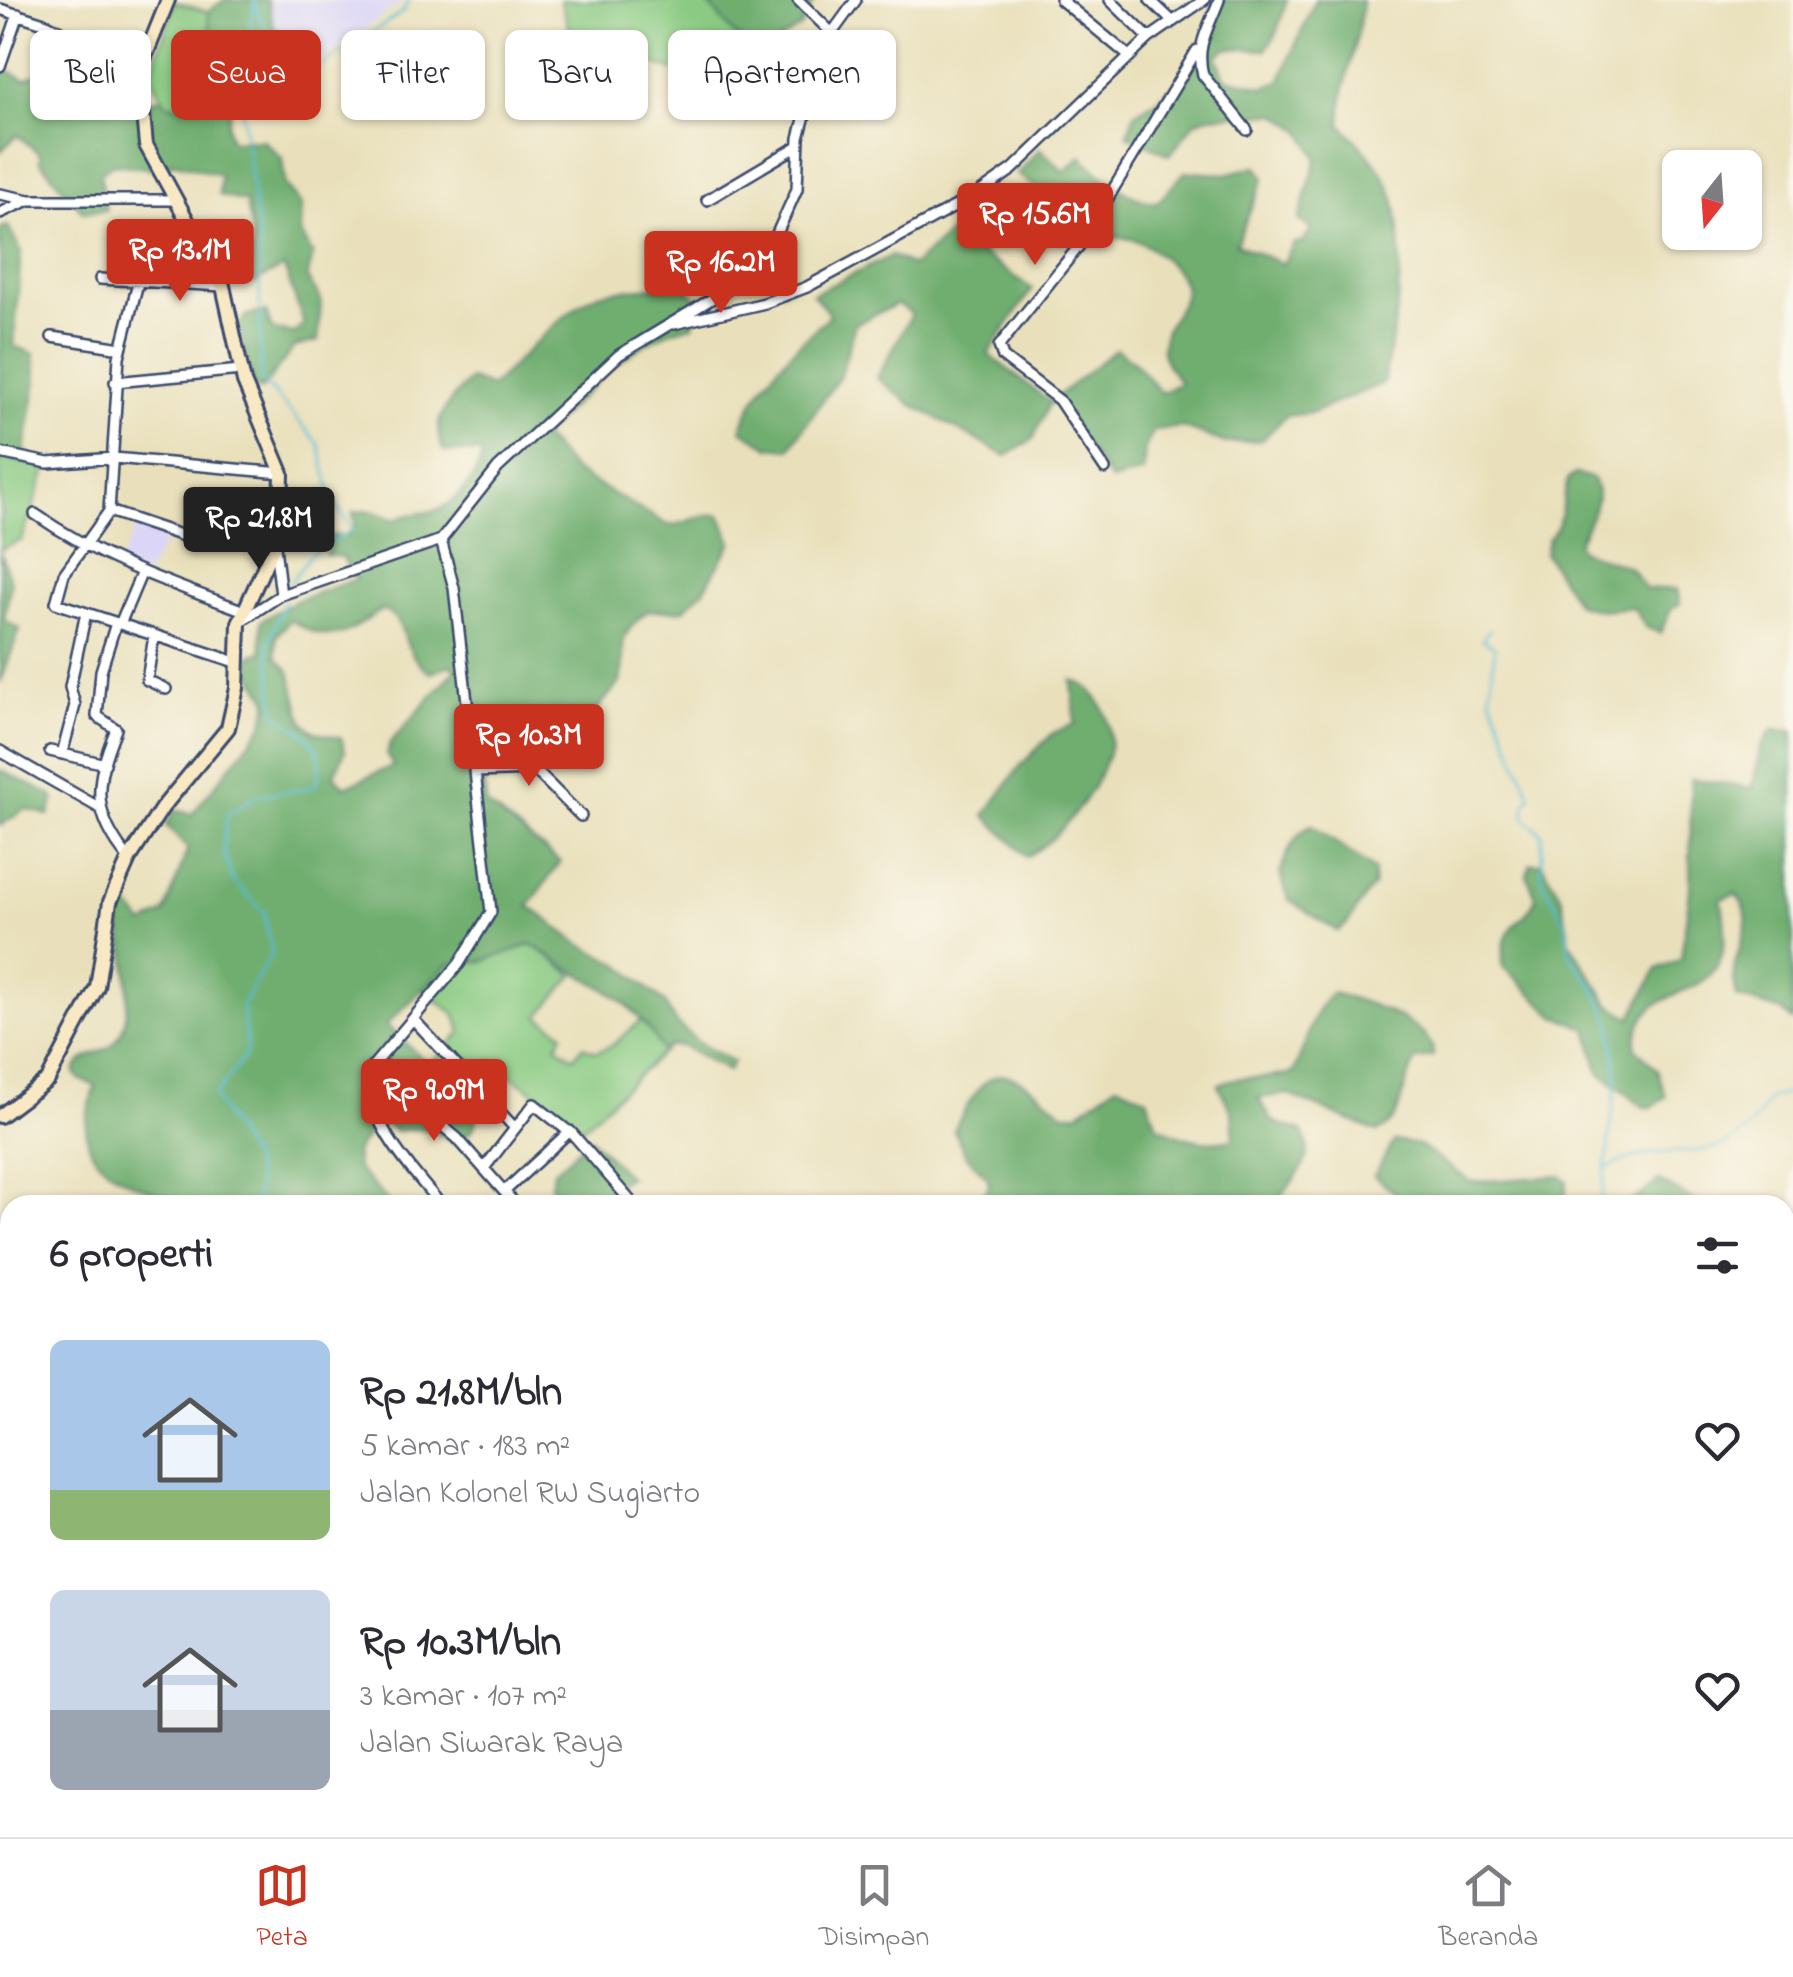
<!DOCTYPE html>
<html lang="id">
<meta charset="utf-8">
<style>
:root{--surface:#fff;--page:#f2f2f3;--text:#2b2b33;--muted:#7c7c81;--line:#e1e1e2;--accent:#c8321e}
body{margin:0;font-family:"Indie Flower",sans-serif;background:var(--page);color:var(--text);height:100vh;display:flex;flex-direction:column;font-size:38px;white-space:nowrap}
*{box-sizing:border-box;margin:0}
p{font-size:32px;color:var(--muted)}
.icon{flex:none;width:55px;height:55px;fill:none;stroke:currentColor;stroke-width:2;stroke-linecap:round;stroke-linejoin:round}
.map{position:relative;flex:1;overflow:hidden}
.panel{position:absolute;left:0px;top:1195px;width:1795px;height:642px;display:flex;flex-direction:column;background:var(--surface);border-radius:30px 30px 0 0;box-shadow:0 2px 8px #0004}
.panel>*{flex:none}
.banner{position:absolute;left:30px;top:30px;width:1000px;height:90px;display:flex;gap:20px}
.needle{width:65px;rotate:197deg}
.controls{position:absolute;left:1662px;top:150px;display:grid;gap:20px}
.controls a{display:grid;place-items:center;width:100px;height:100px;border-radius:15px;background:var(--surface);box-shadow:0 2px 8px #0004;font-size:50px}
.price{position:absolute;translate:-50% -85px;padding:0 22px;border-radius:10px;background:var(--accent);color:#fff;font-size:32px;line-height:65px;filter:drop-shadow(0 2px 5px #0008)}
.price::after{content:'';position:absolute;left:50%;top:60px;width:30px;height:22px;margin-left:-15px;background:inherit;clip-path:polygon(0 0,100% 0,50% 100%)}
.price.active{background:#222;color:#fff}
ul{padding:0;list-style:none}
li{display:flex;align-items:center;gap:30px;height:250px;padding:0 50px}
li span{display:grid;place-items:center;flex:none;width:280px;height:200px;border-radius:15px;color:#555}
li>.icon{margin-inline-start:auto}
span .icon{width:120px;height:120px;fill:#fffc;stroke-width:1}
li b{font-size:42px}
h2{display:flex;justify-content:space-between;align-items:center;height:120px;padding:0 50px;font-size:42px}
.pill{padding:0 35px;border-radius:15px;background:var(--surface);box-shadow:0 2px 8px #0004;font-size:35px;line-height:90px}
.pill.active{background:var(--accent);color:#fff}
.dock{display:flex;justify-content:space-around;align-items:center;height:140px;border-top:2px solid var(--line);background:var(--surface);font-size:28px;color:var(--muted)}
.dock a{display:grid;justify-items:center;gap:5px}
.dock .active{color:var(--accent)}
.map>svg:first-child{display:block}
</style>
<div class="map">
<svg width="1793" height="1837" viewBox="0 0 1793 1837">
<rect width="100%" height="100%" fill="#fbf7ec"/>
<filter id="ink" filterUnits="userSpaceOnUse"><feTurbulence type="fractalNoise" baseFrequency=".01" numOctaves="2"/><feDisplacementMap in="SourceGraphic" scale="20" xChannelSelector="R" yChannelSelector="G"/><feConvolveMatrix kernelMatrix="1 2 1 2 8 2 1 2 1" color-interpolation-filters="sRGB"/></filter>
<filter id="wash" filterUnits="userSpaceOnUse"><feTurbulence type="fractalNoise" baseFrequency=".0048" numOctaves="4" result="noise"/><feDisplacementMap in="SourceGraphic" scale="40" xChannelSelector="R" yChannelSelector="G"/><feGaussianBlur stdDeviation="2.25" result="paint"/><feColorMatrix in="noise" values="0 0 0 0 0 0 0 0 0 0 0 0 0 0 0 0 0 1.4 0 .05"/><feComposite in="paint" operator="in"/></filter>
<g filter="url(#wash)">
<rect width="100%" height="100%" fill="#e9e0bb"/>
<path fill="#dbd6f7" d="M267 0H405L305 72 282 56Z
M137 526 168 537 146 575 119 564Z"/>
<path fill="#8aca82" stroke="#527c70" stroke-width="2.5" d="M560 0H705L754 57 733 82 685 74 572 38Z
M175 2 208 12C212 44 214 70 204 101L187 107 166 104 150 76Z
M0 457 47 467 22 540 0 550Z
M532 944 574 975 539 1016 563 1033 557 1046 574 1057 583 1046 596 1052 613 1045 644 1018 663 1052 582 1128 492 1061 460 1099 428 1065 462 1032 455 1014 420 988 450 963 483 961Z
M1785 1715 1793 1718V1837H1608L1612 1828H1785Z"/>
<path fill="#6fae70" stroke="#456e67" stroke-width="2.5" fill-rule="evenodd" d="M224 0H267L282 56 233 66 225 79C241 107 220 118 231 141L263 140 282 158 285 185 301 205 300 232 313 255 307 278 321 300 318 341 294 347 262 389 253 387 239 326 247 315 266 312 272 330 295 333 304 323 284 267 250 285 239 274C265 255 248 227 246 202L219 195 220 175 173 162 165 170 113 164 100 173 106 210 83 212 40 161V154L17 135 0 152V67L25 79 41 72 58 51 80 59 77 78 132 104 163 98 166 104 187 107 204 100 213 73 208 12Z
M705 0H814L801 27 754 57Z
M1224 0H1287L1275 37 1265 50 1227 48 1216 56 1225 78 1264 87 1280 81 1315 0H1362C1360 43 1340 81 1341 125 1363 146 1390 175 1396 207 1406 265 1396 327 1383 383L1312 413 1286 416 1262 440 1226 443 1182 427 1154 430 1145 448 1143 472 1111 481 1057 405 1050 402 1033 439 1006 456 911 404 877 378 912 314 897 304 855 324 841 374 789 449 770 447 741 430C757 381 794 349 830 315L813 294 891 256 912 266 951 232 1032 289 988 354 1050 402 1116 349 1133 361 1161 393 1180 383C1174 373 1162 361 1162 349 1163 306 1215 299 1158 254 1142 241 1129 235 1108 239L1017 174 1040 149 1065 172 1081 156C1101 175 1129 202 1158 202L1185 172 1226 174 1257 166 1264 178 1236 244 1283 264 1294 243H1303L1311 229 1299 220 1317 158 1301 130 1277 114H1248L1210 116 1194 123 1170 155 1127 135 1135 113C1189 86 1199 51 1224 0Z
M8 226 21 251 14 346 34 354 37 380 23 462 0 457V228Z
M673 284 685 286 698 300 693 325C633 336 584 395 542 436L575 472 668 525C688 526 698 512 720 515L732 542 704 590 683 610 647 611C609 645 630 642 620 682L575 736 560 746 500 718 481 736 486 804 560 862 529 906 578 943 621 965 665 1003 675 1022 699 1043 733 1062 728 1071 682 1046H669L663 1052C626 985 589 987 532 944L483 961 450 963 386 1025 432 1068 446 1072 445 1081 477 1120 472 1131 453 1142 428 1128 395 1131 386 1123 369 1133 355 1152 357 1169 392 1205H175L172 1199C110 1175 66 1161 96 1086L79 1079 75 1072C78 1056 99 1055 111 1046 140 1022 125 941 116 910L124 900 144 924 165 913 188 848 166 825 175 810 192 814 264 724 268 701C261 684 247 677 250 656L262 652 261 621 293 602 356 579 342 557 325 555 331 536 349 535 355 523 353 512 371 511 396 520C410 512 418 515 433 511 456 506 480 475 482 453L444 451C427 422 451 399 470 379L491 387C518 362 572 301 603 293 625 287 650 290 673 284ZM381 610C410 617 397 652 431 673L450 665 457 668 391 742 387 754 393 766 345 787 334 776 345 751 341 738 315 732 303 722 290 672 276 656V636L290 620C332 646 344 636 381 610Z
M1575 474 1592 478C1606 500 1586 523 1577 544L1581 551 1631 568 1645 589H1677L1680 604 1672 608 1660 633 1646 627 1633 607 1601 610 1577 604 1545 554 1548 539 1558 526 1568 479Z
M0 552 11 582 4 620 20 629 0 683Z
M1072 680C1102 688 1117 731 1106 760 1093 793 1058 842 1026 856L985 815 1021 765 1053 733 1075 724Z
M1772 730 1793 731V1021L1782 1011 1737 997C1736 989 1733 979 1734 972 1737 943 1759 920 1736 894L1721 899C1746 1023 1641 963 1635 1047L1657 1070 1666 1096 1653 1107H1644L1599 1072 1588 1029 1554 1015 1503 966C1501 919 1523 928 1536 898L1527 874 1531 863H1542L1562 899 1570 943 1609 1004 1631 1018 1657 969 1681 959 1690 890 1691 779 1752 788 1762 744Z
M0 770 49 794 54 798 49 815 25 809 0 826Z
M1312 826 1374 870 1373 887C1359 899 1353 924 1337 931L1289 900 1280 874C1285 857 1294 832 1312 826Z
M1331 993C1357 998 1436 1024 1433 1056L1416 1060C1401 1082 1405 1123 1377 1132L1287 1094 1258 1098 1272 1121 1302 1131C1321 1161 1290 1179 1275 1205H975L989 1187 988 1178 965 1154 954 1130C994 1053 1005 1066 1064 1113H1078L1117 1084 1147 1098 1157 1125C1180 1138 1209 1147 1234 1138L1232 1112 1218 1085C1241 1072 1266 1082 1293 1073 1308 1044 1308 1017 1331 993Z
M590 1138 629 1177 611 1188 619 1205H556L559 1200 551 1186 553 1172Z
M1394 1141 1419 1145 1471 1182 1561 1176 1567 1181 1564 1205H1410L1374 1176Z
M1659 1181 1702 1205H1627Z
M10 1213V1357L0 1360V1319L5 1313 0 1306V1220Z
M1785 1272 1793 1281V1486L1785 1480Z
M6 1652H10V1828H89L104 1837H0V1666Z
M422 1828H569L571 1837H429Z
M749 1828H1170L1165 1837H737Z
M1463 1828H1612L1608 1837H1479Z"/>
<g fill="none" stroke-linecap="round" stroke-linejoin="round">
<path stroke="#57bed4" stroke-width="2.5" d="M255 0 239 86 259 241 261 379 319 444 333 503 353 529 310 555 290 583
M255 1C262 36 285 61 318 68L403 12 409 0
M1490 629 1482 640 1495 647 1490 695 1531 797 1525 804V818L1542 834V881L1565 921 1571 957 1594 987 1611 1022 1617 1077 1601 1205
M1608 1168C1672 1132 1727 1181 1769 1099L1793 1091
M255 1205C266 1159 232 1137 215 1096L244 1057 247 1049 242 1006 272 953 264 912 232 879 223 849 227 815 256 796 314 787C333 747 305 733 275 713L268 644 284 602
M1570 1828 1579 1837
M55 1837 75 1828"/>
</g>
</g>
<g filter="url(#ink)">
<g fill="none" stroke-linecap="round" stroke-linejoin="round">
<g stroke="#3a4a6c" stroke-width="14">
<path id="street" d="M798 0 832 33
M1061 0 1129 56
M1110 0 1149 38
M1150 0 1171 20
M1219 0C1209 28 1195 45 1203 75L1247 130
M0 9 47 24 139 72
M0 66 18 14
M0 194 30 200H177
M707 200 798 146
M0 213 27 201
M100 279 223 286
M138 283 119 357 109 511 64 574 56 603 236 662
M674 324 765 303 807 287 976 195 1013 169 1149 38 1204 0
M52 337 121 348
M115 382 241 370
M0 453 48 463 114 458 282 473
M1105 469 1059 400 1003 357 999 346 1079 246 1197 50
M109 511 189 538
M35 514C100 559 168 583 242 610
M441 540 498 468 619 355 761 269 797 189 799 138 817 70 832 33 856 0
M275 547 281 595
M241 621 281 595 441 540
M116 623 101 671 97 716 116 729C94 783 91 814 129 859
M120 624 141 574
M154 636 147 680 166 689
M0 751 98 807
M50 751 105 764
M62 754 75 705 70 687 86 613
M474 772 535 770 581 816
M413 1019 513 1126
M372 1067 457 1138 516 1205
M485 1167 534 1104 568 1131
M506 1190 570 1131 634 1205
M441 1205C411 1168 360 1117 372 1067L459 964 491 912 454 588 441 540
M0 1374 10 1373
M0 1411 10 1410
M0 1446 10 1445
M0 1483 10 1482
M0 1527 10 1525
M0 1532 10 1535
M0 1577 10 1581
M0 1651 10 1625
M599 1837 606 1828
M676 1837 685 1828"/>
</g>
<g stroke="#3a4a6c" stroke-width="18">
<path id="secondary" d="M0 1116 48 1080 97 987 110 902 129 859 162 808 228 728 237 688 239 623 274 545 281 513 282 473 244 382 223 286 146 145 139 72 168 0"/>
</g>
<use href="#street" stroke="#fff" stroke-width="9"/>
<use href="#secondary" stroke="#f8e8c3" stroke-width="12"/>
</g>
</g>
</svg>
<div class="controls">
<a><svg class="needle" viewBox="-14 -14 28 28"><path d="M0-13l5 13h-10z" fill="#e53935"/><path d="M0 13l5-13h-10z" fill="#7c7c81"/></svg></a>
</div>
<b class="price" style="left:1035px;top:268px">Rp 15.6M</b>
<b class="price" style="left:180px;top:304px">Rp 13.1M</b>
<b class="price" style="left:721px;top:316px">Rp 16.2M</b>
<b class="price active" style="left:259px;top:572px">Rp 21.8M</b>
<b class="price" style="left:529px;top:789px">Rp 10.3M</b>
<b class="price" style="left:434px;top:1144px">Rp 9.09M</b>
<div class="banner">
<a class="pill">Beli</a>
<a class="pill active">Sewa</a>
<a class="pill">Filter</a>
<a class="pill">Baru</a>
<a class="pill">Apartemen</a>
</div>
<section class="panel">
<h2>6 properti<svg class="icon" aria-label="filters" viewBox="0 0 24 24"><path d="M4 7h16M4 17h16"/><circle cx="9" cy="7" r="2"/><circle cx="15" cy="17" r="2"/></svg></h2>
<ul>
<li><span style="background:linear-gradient(#a9c7e8 75%,#8fb573 0)"><svg class="icon" aria-label="home" viewBox="0 0 24 24"><path d="M3 11l9-7 9 7M6 9v11h12V9"/></svg></span><div><b>Rp 21.8M/bln</b><p>5 kamar · 183 m²</p><p>Jalan Kolonel RW Sugiarto</p></div><svg class="icon" aria-label="heart" viewBox="0 0 24 24"><path d="M12 20l-8-8c-3-5 5-10 8-4 3-6 11-1 8 4z"/></svg></li>
<li><span style="background:linear-gradient(#c9d6e8 60%,#9aa5b1 0)"><svg class="icon" aria-label="home" viewBox="0 0 24 24"><path d="M3 11l9-7 9 7M6 9v11h12V9"/></svg></span><div><b>Rp 10.3M/bln</b><p>3 kamar · 107 m²</p><p>Jalan Siwarak Raya</p></div><svg class="icon" aria-label="heart" viewBox="0 0 24 24"><path d="M12 20l-8-8c-3-5 5-10 8-4 3-6 11-1 8 4z"/></svg></li>
</ul>
</section>
</div>
<nav class="dock">
<a class="active"><svg class="icon" aria-label="map" viewBox="0 0 24 24"><path d="M3 6l6-2 6 2 6-2v14l-6 2-6-2-6 2zM9 4v14M15 6v14"/></svg>Peta</a>
<a><svg class="icon" aria-label="saved" viewBox="0 0 24 24"><path d="M7 4h10v16l-5-4-5 4z"/></svg>Disimpan</a>
<a><svg class="icon" aria-label="home" viewBox="0 0 24 24"><path d="M3 11l9-7 9 7M6 9v11h12V9"/></svg>Beranda</a>
</nav>
